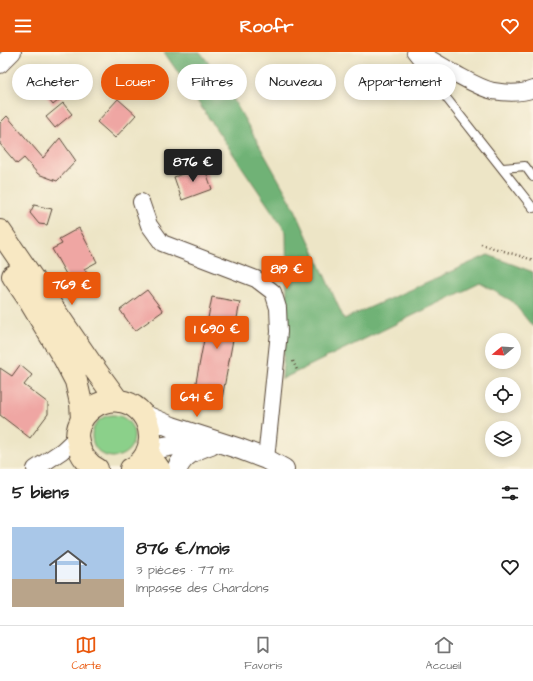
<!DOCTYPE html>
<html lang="fr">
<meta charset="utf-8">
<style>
:root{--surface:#fff;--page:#f6f6f6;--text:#222;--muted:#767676;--line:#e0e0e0;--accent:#ea580c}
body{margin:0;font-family:"Architects Daughter",sans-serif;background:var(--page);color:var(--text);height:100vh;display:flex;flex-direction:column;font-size:15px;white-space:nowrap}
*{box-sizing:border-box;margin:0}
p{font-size:13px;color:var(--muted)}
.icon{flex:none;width:22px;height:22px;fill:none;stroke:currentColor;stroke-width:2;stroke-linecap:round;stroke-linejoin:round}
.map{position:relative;height:417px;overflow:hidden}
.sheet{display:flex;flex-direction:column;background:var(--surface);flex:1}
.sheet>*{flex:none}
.hud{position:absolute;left:12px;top:12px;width:509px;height:36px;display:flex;gap:8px}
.needle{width:26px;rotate:252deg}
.fabs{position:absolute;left:485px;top:281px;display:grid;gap:8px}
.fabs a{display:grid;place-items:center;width:36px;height:36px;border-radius:50%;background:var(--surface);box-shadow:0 2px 10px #0003;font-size:20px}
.price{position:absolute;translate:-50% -34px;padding:0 9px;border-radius:4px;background:var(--accent);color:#fff;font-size:13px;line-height:26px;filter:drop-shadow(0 1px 2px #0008)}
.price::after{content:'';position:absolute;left:50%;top:24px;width:12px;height:9px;margin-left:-6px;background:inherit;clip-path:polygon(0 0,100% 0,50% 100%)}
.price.current{background:#222;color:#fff}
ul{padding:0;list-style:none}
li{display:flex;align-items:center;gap:12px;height:100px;padding:0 12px}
li span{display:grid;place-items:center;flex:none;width:112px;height:80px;border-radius:0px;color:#555}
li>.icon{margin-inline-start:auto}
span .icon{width:48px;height:48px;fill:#fffc;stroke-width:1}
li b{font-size:17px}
h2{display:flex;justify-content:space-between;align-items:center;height:48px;padding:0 12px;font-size:17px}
.chip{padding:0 14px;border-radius:18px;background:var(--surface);box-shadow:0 2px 10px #0003;font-size:14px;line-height:36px}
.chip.current{background:var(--accent);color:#fff}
header{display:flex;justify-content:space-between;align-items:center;height:52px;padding:0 12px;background:var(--accent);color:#fff;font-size:18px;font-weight:700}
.tabs{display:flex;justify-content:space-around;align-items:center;height:56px;border-top:1px solid var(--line);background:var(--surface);font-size:11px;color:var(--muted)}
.tabs a{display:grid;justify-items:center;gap:2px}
.tabs .current{color:var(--accent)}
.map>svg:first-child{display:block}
</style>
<header><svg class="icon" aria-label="menu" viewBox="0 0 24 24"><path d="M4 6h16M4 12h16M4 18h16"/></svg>Roofr<svg class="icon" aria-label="heart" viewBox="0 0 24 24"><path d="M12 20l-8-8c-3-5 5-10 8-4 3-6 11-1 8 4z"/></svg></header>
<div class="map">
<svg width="533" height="417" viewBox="0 0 533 417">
<rect width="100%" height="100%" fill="#fcf5e5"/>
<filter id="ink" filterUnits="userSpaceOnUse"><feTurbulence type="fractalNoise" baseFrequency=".025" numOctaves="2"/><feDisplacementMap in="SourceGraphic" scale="8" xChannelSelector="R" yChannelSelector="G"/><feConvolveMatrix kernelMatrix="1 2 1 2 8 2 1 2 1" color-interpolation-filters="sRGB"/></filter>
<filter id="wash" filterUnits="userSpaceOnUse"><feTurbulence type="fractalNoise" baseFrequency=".012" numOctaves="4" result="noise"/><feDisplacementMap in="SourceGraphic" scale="16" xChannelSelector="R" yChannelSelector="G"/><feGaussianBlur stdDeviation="0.9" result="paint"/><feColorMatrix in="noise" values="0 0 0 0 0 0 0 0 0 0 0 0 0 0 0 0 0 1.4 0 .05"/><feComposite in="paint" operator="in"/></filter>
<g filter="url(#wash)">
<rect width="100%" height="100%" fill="#ede5c6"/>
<path fill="#8bd08a" stroke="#637d54" d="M92 384a21 21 0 1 1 42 0a21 21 0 1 1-42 0Z"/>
<path fill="#70b276" stroke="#566e4a" d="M164 0H200L223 29 294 155 344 267 488 203 533 220V275L512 249 480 231 282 327 287 249 286 180Z"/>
<g id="blocks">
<path fill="#efa6a3" d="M58 24 70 39 53 53 41 38Z
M118 47 136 63 115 86 97 70Z
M63 51 72 62 55 76 46 65Z
M7 64 43 106 60 86 76 109 57 129 38 122 24 106 17 112 0 92V71Z
M204 114 212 137 182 148 174 125Z
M34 153 52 157 47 173 39 172 30 161Z
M79 176 97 210 84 217 89 224 72 233 52 197 62 192 59 187Z
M147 238 163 259 135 279 120 258Z
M212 245 240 250 221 352 193 346Z
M20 313 32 323 24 333 48 351V362L30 386 0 363V316L12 324Z"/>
</g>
</g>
<g filter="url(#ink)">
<use href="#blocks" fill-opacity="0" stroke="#564637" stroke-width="1"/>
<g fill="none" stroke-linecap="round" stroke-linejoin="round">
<g stroke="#564637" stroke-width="10">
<path id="service" d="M411 1 533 156
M503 116 525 114 533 125"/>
</g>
<g stroke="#564637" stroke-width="18">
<path id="minor" d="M418 0C431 7 444 15 456 22 467 28 480 36 493 39 505 41 521 42 533 37
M0 13 13 0
M141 150 149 173 162 191 256 227 273 240 278 256 279 280 266 407
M35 417 62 399 77 385"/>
</g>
<g stroke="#564637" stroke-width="22">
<path id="tertiary" d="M144 363 172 375 240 397 266 407 284 417
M148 398 169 394 186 390 204 391
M177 417C183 402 197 397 211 392"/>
</g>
<g stroke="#564637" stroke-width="24">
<path id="secondary" d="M0 179 91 312 118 349
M13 224 28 246 64 306 76 329 81 351 82 367
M147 400 159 417
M97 417C89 413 80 403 79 394 78 391 78 388 77 385 77 378 80 370 84 364 106 336 148 348 150 384 151 398 143 411 131 417"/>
</g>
<path stroke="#564637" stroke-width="2.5" stroke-dasharray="1 3" stroke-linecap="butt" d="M481 192 533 208
M293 309 297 318"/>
<use href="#service" stroke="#fff" stroke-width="8"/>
<use href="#minor" stroke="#fff" stroke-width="16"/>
<use href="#tertiary" stroke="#fff" stroke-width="20"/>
<use href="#secondary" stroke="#f8e8c3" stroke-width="22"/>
</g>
</g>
</svg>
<div class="fabs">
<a><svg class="needle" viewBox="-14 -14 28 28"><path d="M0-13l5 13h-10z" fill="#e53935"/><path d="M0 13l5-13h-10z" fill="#767676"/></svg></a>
<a><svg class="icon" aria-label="locate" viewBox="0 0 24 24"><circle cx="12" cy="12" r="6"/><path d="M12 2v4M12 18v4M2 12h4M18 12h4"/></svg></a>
<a><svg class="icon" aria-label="layers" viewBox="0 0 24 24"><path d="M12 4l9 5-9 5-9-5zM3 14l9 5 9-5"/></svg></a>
</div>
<b class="price current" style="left:193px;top:131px">876 €</b>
<b class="price" style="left:287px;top:238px">819 €</b>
<b class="price" style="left:72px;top:254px">769 €</b>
<b class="price" style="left:217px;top:298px">1 690 €</b>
<b class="price" style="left:197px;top:366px">641 €</b>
<div class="hud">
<a class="chip">Acheter</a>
<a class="chip current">Louer</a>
<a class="chip">Filtres</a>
<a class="chip">Nouveau</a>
<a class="chip">Appartement</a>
</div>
</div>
<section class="sheet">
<h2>5 biens<svg class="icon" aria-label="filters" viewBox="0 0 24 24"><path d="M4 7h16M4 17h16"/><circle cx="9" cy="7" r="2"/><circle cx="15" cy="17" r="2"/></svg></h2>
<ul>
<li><span style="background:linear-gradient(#a9c7e8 65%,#b9a48a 0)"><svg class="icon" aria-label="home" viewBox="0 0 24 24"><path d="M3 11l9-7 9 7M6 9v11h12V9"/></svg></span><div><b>876 €/mois</b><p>3 pièces · 77 m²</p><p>Impasse des Chardons</p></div><svg class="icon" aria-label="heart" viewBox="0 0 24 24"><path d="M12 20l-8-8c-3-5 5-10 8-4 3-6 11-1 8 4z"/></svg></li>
</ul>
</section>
<nav class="tabs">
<a class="current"><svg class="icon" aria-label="map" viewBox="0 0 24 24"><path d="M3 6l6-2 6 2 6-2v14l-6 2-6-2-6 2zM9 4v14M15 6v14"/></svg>Carte</a>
<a><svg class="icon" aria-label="saved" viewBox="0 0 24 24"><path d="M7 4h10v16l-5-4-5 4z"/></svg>Favoris</a>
<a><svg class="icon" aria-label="home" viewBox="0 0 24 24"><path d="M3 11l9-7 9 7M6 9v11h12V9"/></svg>Accueil</a>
</nav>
